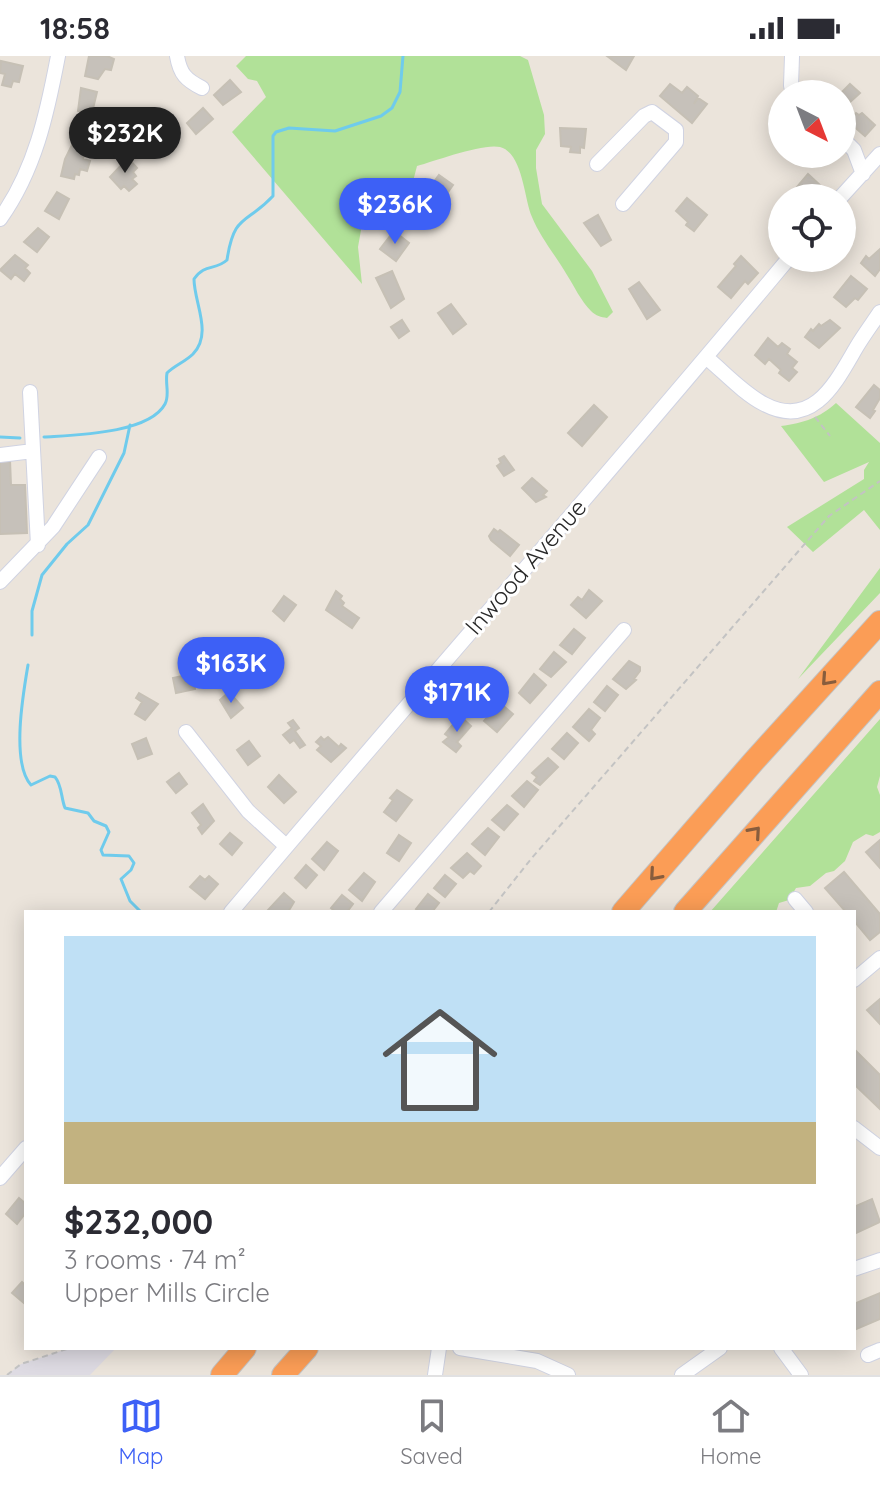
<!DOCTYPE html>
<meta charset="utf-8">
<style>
:root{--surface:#fff;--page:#f2f2f3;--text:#2b2b33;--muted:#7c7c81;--line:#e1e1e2;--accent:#3d60f6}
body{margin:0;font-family:Quicksand,sans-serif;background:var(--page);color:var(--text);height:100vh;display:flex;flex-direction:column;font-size:30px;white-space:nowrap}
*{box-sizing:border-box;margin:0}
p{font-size:26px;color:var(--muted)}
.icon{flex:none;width:44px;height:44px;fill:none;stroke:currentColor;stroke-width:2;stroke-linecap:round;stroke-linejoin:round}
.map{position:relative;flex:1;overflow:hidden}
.drawer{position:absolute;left:24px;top:854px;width:832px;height:440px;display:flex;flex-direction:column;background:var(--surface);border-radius:0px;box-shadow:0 4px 20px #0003}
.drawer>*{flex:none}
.needle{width:52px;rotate:138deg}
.buttons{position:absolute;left:768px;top:24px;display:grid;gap:16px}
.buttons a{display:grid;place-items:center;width:88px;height:88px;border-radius:50%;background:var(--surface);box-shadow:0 4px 20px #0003;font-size:40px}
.price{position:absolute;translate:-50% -68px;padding:0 18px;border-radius:28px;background:var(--accent);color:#fff;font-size:26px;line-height:52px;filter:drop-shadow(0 2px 4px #0008)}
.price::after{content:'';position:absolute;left:50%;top:48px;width:24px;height:18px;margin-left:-12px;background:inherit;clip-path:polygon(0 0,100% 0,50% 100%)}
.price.on{background:#222;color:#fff}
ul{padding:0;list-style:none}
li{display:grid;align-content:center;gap:16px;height:424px;padding:0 40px}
li span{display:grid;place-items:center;height:248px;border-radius:0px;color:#555}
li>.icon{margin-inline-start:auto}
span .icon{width:144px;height:144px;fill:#fffc;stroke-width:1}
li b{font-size:34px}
.status{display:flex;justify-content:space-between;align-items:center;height:56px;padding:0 40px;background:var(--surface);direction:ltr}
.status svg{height:22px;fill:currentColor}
.tab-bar{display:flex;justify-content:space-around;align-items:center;height:112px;border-top:2px solid var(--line);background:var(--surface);font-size:22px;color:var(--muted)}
.tab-bar a{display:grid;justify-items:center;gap:4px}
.tab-bar .on{color:var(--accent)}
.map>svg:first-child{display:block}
</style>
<div class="status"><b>18:58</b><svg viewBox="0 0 49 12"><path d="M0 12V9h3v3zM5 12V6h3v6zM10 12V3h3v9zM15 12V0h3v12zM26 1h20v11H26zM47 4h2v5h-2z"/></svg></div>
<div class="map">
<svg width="880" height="1319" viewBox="0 0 880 1319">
<rect width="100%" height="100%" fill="#ebe4db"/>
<path fill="#dedbe3" d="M70 1292H116L90 1319H7L21 1308Z"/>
<path fill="#b1e198" d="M246 0H520L528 4 544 59 545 78 536 94V112L542 148 592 215 613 256 607 262C601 261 596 260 591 255 581 245 574 230 567 219 556 200 540 181 532 161 524 143 523 97 500 91 483 87 435 105 417 110L410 137 404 143 376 151 363 163 358 191 362 228 232 76 266 41 257 25 248 23 236 10Z
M836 347 880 387V474L864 454 813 496 787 471 864 423V414L869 406 824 426 781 370C804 367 819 362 836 347Z
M880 512V537L798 623Z
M880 663V720L877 731 880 739V776L873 780 866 778 853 786 845 805 834 815 826 817 810 830 796 832 789 844 779 847 776 856H710Z"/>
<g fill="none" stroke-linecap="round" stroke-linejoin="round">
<path stroke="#6fcbec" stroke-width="3" d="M0 381 20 382
M44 381C73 379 149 378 165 348 170 339 165 328 167 317 175 309 185 306 193 298 213 277 194 247 194 223 205 207 215 215 227 204 234 157 246 169 273 140V80L276 76 289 72 335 75 381 60 392 52 400 36 403 0
M32 579V555L42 519 67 488 88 469 124 397 130 369
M28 609C23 638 11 707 31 729L50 720 55 721C62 729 61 742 65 752L88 757 94 765 106 770 109 776 101 794 103 799 129 800 134 807 131 814 121 823 130 845 141 856"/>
</g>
<path fill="#c6c1ba" stroke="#c6c0b5" stroke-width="2" d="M89 0H107L114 3 111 14 105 13 98 23 85 20Z
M607 0H634L626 14Z
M1 5 23 10 19 26 13 25 11 31 2 29 5 18 0 17Z
M230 24 241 36 223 49 214 39Z
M670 28 682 37 687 31 698 40 694 48 698 42 707 48 692 67 660 40Z
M850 28 860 37 850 46 841 37Z
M81 32 97 36 92 57 78 55Z
M203 52 213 63 196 78 187 67Z
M856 57 859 59 862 57 875 69 865 80 849 66Z
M135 64 152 67 146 89 133 87Z
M560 72 586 73 584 92 580 91V97L570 96 571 91 561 90Z
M72 89 85 92 83 103 90 105 87 115 80 113 79 119 75 118 74 123 61 120 65 103Z
M128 102 137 112 133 116 136 120 132 123 137 128 129 135 124 130 121 133 110 121Z
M808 118 820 129 814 136 820 141 794 142 800 135 796 132Z
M439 119 453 129 436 153 422 142Z
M57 136 69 143 59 163 45 155Z
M687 142 707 159 694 175 686 169 688 166 676 155Z
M598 159 611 184 601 190 584 167Z
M38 172 49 181 37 196 24 186Z
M394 175 409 187 396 205 380 193Z
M880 193V213L875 220 861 207 866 200 869 203Z
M15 199 28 209 25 212 30 217 24 225 15 218 11 223 0 214Z
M741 200 758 217 748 228 745 225 731 242 718 231 736 210 734 208Z
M392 215 404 243 391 252 376 222Z
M851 220 867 233 858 244 855 242 846 251 834 241Z
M639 226 660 254 647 263 629 233Z
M451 248 466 268 453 278 438 257Z
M402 264 409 275 399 282 391 271Z
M830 264 840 272 819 292 805 281 811 273 813 275 819 268 821 270Z
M768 282 778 291 782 287 790 293 787 298 797 306 792 312 797 316 789 325 779 317 781 314 769 303 765 308 755 299Z
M874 329 880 334V342L873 354 875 355 870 362 856 351Z
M594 349 607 361 582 390 568 377Z
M504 400 514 414 504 420 497 410 501 407 499 403Z
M0 404H10L11 429H25L27 477 0 478Z
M532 422 547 435 543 439 546 441 536 446 522 432Z
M494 473 498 476 500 474 519 489 510 500 491 484 489 480Z
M589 534 602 545 586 562 571 549 578 541 582 544Z
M336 535 342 540 340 543 344 547 342 550 359 562 352 572 326 554Z
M284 540 296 549 284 565 273 555Z
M574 573 585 582 572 598 560 589Z
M554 596 566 606 551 621 540 613Z
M629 605 640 611V615L634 623 636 624 626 633 613 623Z
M192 618 195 633 176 637 173 622Z
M534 618 546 629 530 647 519 637Z
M607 630 618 639 605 655 594 646Z
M229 636 243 652 231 662 220 644Z
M139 637 158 648 145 664 135 658 142 646 136 642Z
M500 647 513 658 497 676 484 665Z
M589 653 600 662 591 674 595 678 589 685 573 671Z
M460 660 471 670 457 686 461 690 456 696 443 686 449 681 445 678Z
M293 664 299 672 295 675 305 689 300 692 294 684 290 687 283 679 292 672 288 667Z
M567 677 578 687 564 703 552 693Z
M321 681 324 684 328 681 339 691 341 688 346 692 331 706 317 694 321 690 316 686Z
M146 682 152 698 138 703 132 688Z
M249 685 260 700 248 709 237 694Z
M548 702 558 711 540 729 534 725 537 721 532 717Z
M179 717 187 728 176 737 167 726Z
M279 719 296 736 284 747 268 731Z
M527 725 538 734 524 751 512 740Z
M397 734 412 744 396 765 384 756 393 744 390 742Z
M203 748 214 765 202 778 198 772 201 769 192 757Z
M507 749 518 758 504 774 492 764Z
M488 772 499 781 485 799 472 788Z
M230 777 242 787 232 799 220 788Z
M399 779 411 787 399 805 387 797Z
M880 784V812L866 796Z
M327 786 338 795 324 814 312 803Z
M467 797 481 810 474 818 470 815 463 822 451 812Z
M306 809 317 819 306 832 295 822Z
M844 816 880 858V876L870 884 854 865V856H846L825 832Z
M364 817 375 826 362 845 349 834Z
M445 819 456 828 445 841 434 832Z
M200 820 205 824 209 820 218 828 205 843 190 831Z
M284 837 294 846 288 856H271L268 854Z
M428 838 439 847 432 856H420L416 853Z
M342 839 353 848 347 856H336L331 852Z
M880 943V968L867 954Z
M854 993 880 1019V1053L854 1028Z
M19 1142 26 1148V1160L24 1159 17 1168 6 1158Z
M872 1143 880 1166 854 1178V1151Z
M22 1226 26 1230 25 1248 12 1237Z
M880 1237V1263L854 1274V1248Z"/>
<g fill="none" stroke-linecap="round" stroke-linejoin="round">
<g stroke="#d0d3e2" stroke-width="16">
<path id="minor" d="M177 0C180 18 186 24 202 32
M792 0 791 30 799 38
M842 82 854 94 863 118
M597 108 644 60 652 56 676 74V86L623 148
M840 142 880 98
M0 163C35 114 47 58 58 0
M707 302C725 317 743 337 764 348 813 374 836 326 856 292 863 280 872 268 880 256
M30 336 38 489
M0 399 33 395
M0 526 53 471 99 401
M186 676 248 755 286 790
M795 843 806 856
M231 856C416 637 606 422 789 202
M381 856 624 574
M854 924 880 902
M854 1072 880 1092
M0 1122 26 1092
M854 1213 880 1204
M460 1292 537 1305 568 1319
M781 1292 801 1319
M868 1299 880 1294
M435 1319 439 1292
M682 1319 720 1292"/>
</g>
<g stroke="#c3c3c3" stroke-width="24">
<path id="highway" d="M623 856 754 705 880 566
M685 856 880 636
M222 1319 245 1292
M283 1319 307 1292"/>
</g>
<path stroke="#c3c3c3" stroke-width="2" stroke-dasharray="6 4" stroke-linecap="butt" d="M815 361 830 380
M489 856 531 803 829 460 880 425
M7 1319 21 1308 70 1292"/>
<use href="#minor" stroke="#fff" stroke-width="14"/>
<use href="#highway" stroke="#fb9d56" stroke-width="22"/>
</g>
<defs><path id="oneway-chevron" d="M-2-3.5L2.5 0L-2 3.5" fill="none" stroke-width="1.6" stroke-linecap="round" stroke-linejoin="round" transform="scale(2)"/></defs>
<g stroke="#885d3d">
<use href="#oneway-chevron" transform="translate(827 624) rotate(132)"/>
<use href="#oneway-chevron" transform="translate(755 776) rotate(-49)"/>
<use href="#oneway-chevron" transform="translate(655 819) rotate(131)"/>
</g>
<g text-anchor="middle" stroke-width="6" stroke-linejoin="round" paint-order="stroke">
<g font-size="24" fill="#292929" stroke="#fff">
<text transform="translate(526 511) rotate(-49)" y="8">Inwood Avenue</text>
</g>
</g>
</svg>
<div class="buttons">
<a><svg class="needle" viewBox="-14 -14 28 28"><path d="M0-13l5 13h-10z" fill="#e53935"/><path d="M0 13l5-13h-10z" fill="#7c7c81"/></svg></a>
<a><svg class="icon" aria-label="locate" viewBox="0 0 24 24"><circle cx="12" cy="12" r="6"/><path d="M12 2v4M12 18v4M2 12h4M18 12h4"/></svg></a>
</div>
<b class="price on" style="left:125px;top:119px">$232K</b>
<b class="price" style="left:395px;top:190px">$236K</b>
<b class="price" style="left:231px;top:649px">$163K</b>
<b class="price" style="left:457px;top:678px">$171K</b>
<section class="drawer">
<ul>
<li><span style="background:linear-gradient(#bfe0f5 75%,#c2b280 0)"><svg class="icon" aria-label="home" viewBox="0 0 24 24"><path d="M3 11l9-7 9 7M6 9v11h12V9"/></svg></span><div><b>$232,000</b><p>3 rooms · 74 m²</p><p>Upper Mills Circle</p></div></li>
</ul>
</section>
</div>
<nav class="tab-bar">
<a class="on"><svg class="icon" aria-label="map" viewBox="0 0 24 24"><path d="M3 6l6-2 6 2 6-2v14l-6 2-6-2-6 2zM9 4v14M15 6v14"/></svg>Map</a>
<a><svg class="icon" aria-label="saved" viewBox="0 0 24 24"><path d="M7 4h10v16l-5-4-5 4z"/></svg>Saved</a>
<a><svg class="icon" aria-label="home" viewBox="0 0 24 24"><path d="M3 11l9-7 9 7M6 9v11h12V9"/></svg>Home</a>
</nav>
